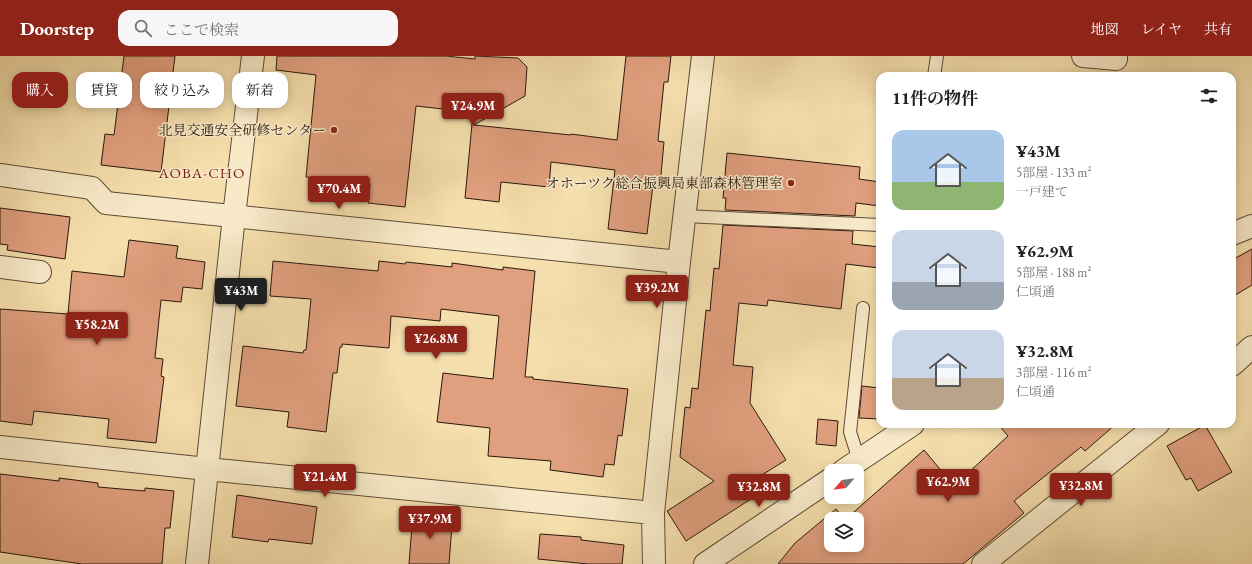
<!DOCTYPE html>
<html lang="ja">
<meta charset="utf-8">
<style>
:root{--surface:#fff;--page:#f6f6f6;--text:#202124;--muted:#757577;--accent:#8f2418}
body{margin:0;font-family:"EB Garamond","Noto Serif JP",serif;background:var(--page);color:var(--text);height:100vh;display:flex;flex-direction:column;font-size:15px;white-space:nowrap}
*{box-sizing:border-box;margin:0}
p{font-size:13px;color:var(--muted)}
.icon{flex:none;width:22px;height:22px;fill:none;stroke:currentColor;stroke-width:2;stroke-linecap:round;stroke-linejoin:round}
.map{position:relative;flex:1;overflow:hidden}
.drawer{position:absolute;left:876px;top:16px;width:360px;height:356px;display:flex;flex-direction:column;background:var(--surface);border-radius:12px;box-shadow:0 2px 10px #0003}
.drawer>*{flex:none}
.banner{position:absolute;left:12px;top:16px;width:380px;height:36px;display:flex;gap:8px}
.needle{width:26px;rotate:241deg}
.controls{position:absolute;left:824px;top:408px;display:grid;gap:8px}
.controls a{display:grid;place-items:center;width:40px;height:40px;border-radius:8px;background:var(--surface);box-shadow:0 2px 10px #0003;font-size:20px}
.price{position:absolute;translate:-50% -34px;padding:0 9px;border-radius:4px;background:var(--accent);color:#fff;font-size:13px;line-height:26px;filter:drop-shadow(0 1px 2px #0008)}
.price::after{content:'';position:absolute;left:50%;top:24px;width:12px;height:9px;margin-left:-6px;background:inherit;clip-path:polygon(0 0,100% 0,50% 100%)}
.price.selected{background:#222;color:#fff}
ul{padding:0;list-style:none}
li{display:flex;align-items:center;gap:12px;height:100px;padding:0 16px}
li span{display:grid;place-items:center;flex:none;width:112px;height:80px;border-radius:12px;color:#555}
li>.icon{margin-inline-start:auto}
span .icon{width:48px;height:48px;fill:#fffc;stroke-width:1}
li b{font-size:17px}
h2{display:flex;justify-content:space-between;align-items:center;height:48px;padding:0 16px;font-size:17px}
.pill{padding:0 14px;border-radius:12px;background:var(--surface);box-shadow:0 2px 10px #0003;font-size:14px;line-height:36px}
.pill.selected{background:var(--accent);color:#fff}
header{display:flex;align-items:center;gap:24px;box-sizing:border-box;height:56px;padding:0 20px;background:var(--accent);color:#fff}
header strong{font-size:19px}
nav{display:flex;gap:22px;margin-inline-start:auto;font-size:14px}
.search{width:280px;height:36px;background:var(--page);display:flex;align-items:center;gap:10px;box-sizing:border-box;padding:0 14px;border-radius:12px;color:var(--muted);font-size:15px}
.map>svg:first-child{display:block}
</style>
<header>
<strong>Doorstep</strong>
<div class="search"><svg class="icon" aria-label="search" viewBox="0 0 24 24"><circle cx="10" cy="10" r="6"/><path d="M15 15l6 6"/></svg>ここで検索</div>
<nav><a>地図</a><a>レイヤ</a><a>共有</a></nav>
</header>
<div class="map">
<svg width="1252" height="508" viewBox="0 0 1252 508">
<rect width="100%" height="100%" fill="#f5dfac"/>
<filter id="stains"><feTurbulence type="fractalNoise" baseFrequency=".005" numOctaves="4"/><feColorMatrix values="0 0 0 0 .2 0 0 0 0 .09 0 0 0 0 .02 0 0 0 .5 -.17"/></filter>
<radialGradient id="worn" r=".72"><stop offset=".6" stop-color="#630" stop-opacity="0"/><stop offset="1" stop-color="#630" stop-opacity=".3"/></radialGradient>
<path fill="#e09f7e" stroke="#2a180e" d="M124 0H175L161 116 101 109 105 78 114 79Z
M277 0H446L475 3V0L518 2 527 11 525 40 474 69 571 79V78L617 84 626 0H671L668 26H664L658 85 664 86 660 130 653 129 647 178 608 173 615 114 551 106 549 131 501 126 499 146 465 142 473 57 470 56 416 50 405 151 368 147 370 128 306 121 316 19 276 14Z
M727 97 860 111 859 123 880 126V150L856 147 855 160 725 154 726 142H723Z
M0 152 70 161 65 203 7 194 8 189 0 188Z
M723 169 853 175 852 188 880 191 879 212 846 208 841 253 768 244 767 250 739 247 733 309 753 311 750 347 786 404 749 427 757 439 686 485 667 455 714 425 680 401 685 351 690 352 692 332 698 333 706 254 710 255 714 212 719 213Z
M129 184 178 190 176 202 205 206 202 233 183 231 181 246 161 244 155 302 163 303 161 320 164 321 156 387 107 382 109 363 34 355 32 369 0 365V253L68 258 72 215 124 221Z
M1252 193V229L1232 241V204Z
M273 205 378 215 379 205 405 208 406 206 452 211V207L503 214V211L535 215 525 321H533V323L628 333 622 380 618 379 614 409 605 408 603 421 550 414 551 405 488 400 490 372 437 366 443 317 493 323 499 260 441 253 440 265 391 260 389 292 342 288V291H340L337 317H333L326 376 287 371 289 356 236 350 243 290 303 297 304 294H306L311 243 270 240Z
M862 330 880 332V363L859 362Z
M818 363 838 365 836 390 816 388Z
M998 368H1116L1085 395 1081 391 1014 445 1024 457 963 508H778L795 487 836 453 844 463H831V489H857V463H846L924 394 954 430 1008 380Z
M1205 369 1232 416 1198 435 1191 422 1186 424 1167 390Z
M0 418 59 425V422L98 427V431L145 435V432L174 435 170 472H165L162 508H82L0 496Z
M237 439 317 451 312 488 269 483 268 486 232 481Z
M413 457 442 459 441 468 452 469 449 508H409Z
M540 478 581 481V484L624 489 622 508H588L538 503Z"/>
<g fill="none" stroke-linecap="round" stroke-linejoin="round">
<g stroke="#5d4a36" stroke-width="14">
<path id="service" d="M934 20 937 0
M684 160 880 169
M859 404 850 376 863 252"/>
</g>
<g stroke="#5d4a36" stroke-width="24">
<path id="minor" d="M1083 0 1116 3V0
M0 119 92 132 106 147 679 206
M0 211 40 216
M1232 309 1252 291
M0 391 207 413 653 457
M197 508 234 160 253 0
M654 508 653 457 679 206 703 0
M983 508 1158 368"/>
</g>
<g stroke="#5d4a36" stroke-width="24">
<path id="tertiary" d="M1232 178 1252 170
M843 415 913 368
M705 508 831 423"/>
</g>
<use href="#service" stroke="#f8eac9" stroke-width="12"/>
<use href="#minor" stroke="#f8eac9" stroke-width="22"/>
<use href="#tertiary" stroke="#f8eac9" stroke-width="22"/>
</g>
<g fill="#8f2418" stroke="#f8eac9" stroke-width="1.5">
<circle cx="334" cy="74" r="4"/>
<circle cx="791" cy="127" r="4"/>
</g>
<g text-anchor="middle" stroke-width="3" stroke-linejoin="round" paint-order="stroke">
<g font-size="14" fill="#2a180e" stroke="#f8eac9" text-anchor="end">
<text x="326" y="79">北見交通安全研修センター</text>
<text x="783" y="132">オホーツク総合振興局東部森林管理室</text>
</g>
<g font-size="15" letter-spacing="1" fill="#7a1f14" stroke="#f8eac9">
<text x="202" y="122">AOBA-CHO</text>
</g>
</g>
<rect width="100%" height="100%" filter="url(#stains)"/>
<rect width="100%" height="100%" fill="url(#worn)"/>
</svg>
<div class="controls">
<a><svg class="needle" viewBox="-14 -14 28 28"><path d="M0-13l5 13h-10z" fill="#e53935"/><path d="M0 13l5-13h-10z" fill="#757577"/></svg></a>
<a><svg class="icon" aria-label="layers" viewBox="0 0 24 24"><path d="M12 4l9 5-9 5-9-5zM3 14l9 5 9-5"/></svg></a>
</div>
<b class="price" style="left:473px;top:71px">¥24.9M</b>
<b class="price" style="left:339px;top:154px">¥70.4M</b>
<b class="price" style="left:657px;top:253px">¥39.2M</b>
<b class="price selected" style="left:241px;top:256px">¥43M</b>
<b class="price" style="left:97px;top:290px">¥58.2M</b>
<b class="price" style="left:436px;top:304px">¥26.8M</b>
<b class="price" style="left:325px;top:442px">¥21.4M</b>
<b class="price" style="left:948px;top:447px">¥62.9M</b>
<b class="price" style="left:1081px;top:451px">¥32.8M</b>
<b class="price" style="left:759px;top:452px">¥32.8M</b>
<b class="price" style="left:430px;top:484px">¥37.9M</b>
<div class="banner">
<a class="pill selected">購入</a>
<a class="pill">賃貸</a>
<a class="pill">絞り込み</a>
<a class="pill">新着</a>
</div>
<section class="drawer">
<h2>11件の物件<svg class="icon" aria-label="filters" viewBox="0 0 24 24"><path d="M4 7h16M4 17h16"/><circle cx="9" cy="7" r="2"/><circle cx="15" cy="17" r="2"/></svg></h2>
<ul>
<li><span style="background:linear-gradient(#a9c7e8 65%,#8fb573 0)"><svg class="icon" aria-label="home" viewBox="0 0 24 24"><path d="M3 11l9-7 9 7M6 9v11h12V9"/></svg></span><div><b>¥43M</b><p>5部屋 · 133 m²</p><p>一戸建て</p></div></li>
<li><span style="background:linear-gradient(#c9d6e8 65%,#9aa5b1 0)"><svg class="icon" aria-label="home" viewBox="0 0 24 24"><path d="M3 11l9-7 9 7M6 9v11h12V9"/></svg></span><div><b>¥62.9M</b><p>5部屋 · 188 m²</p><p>仁頃通</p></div></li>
<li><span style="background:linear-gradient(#c9d6e8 60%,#b9a48a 0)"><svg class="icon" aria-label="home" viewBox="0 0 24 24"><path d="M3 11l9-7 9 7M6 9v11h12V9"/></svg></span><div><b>¥32.8M</b><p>3部屋 · 116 m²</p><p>仁頃通</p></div></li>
</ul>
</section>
</div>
